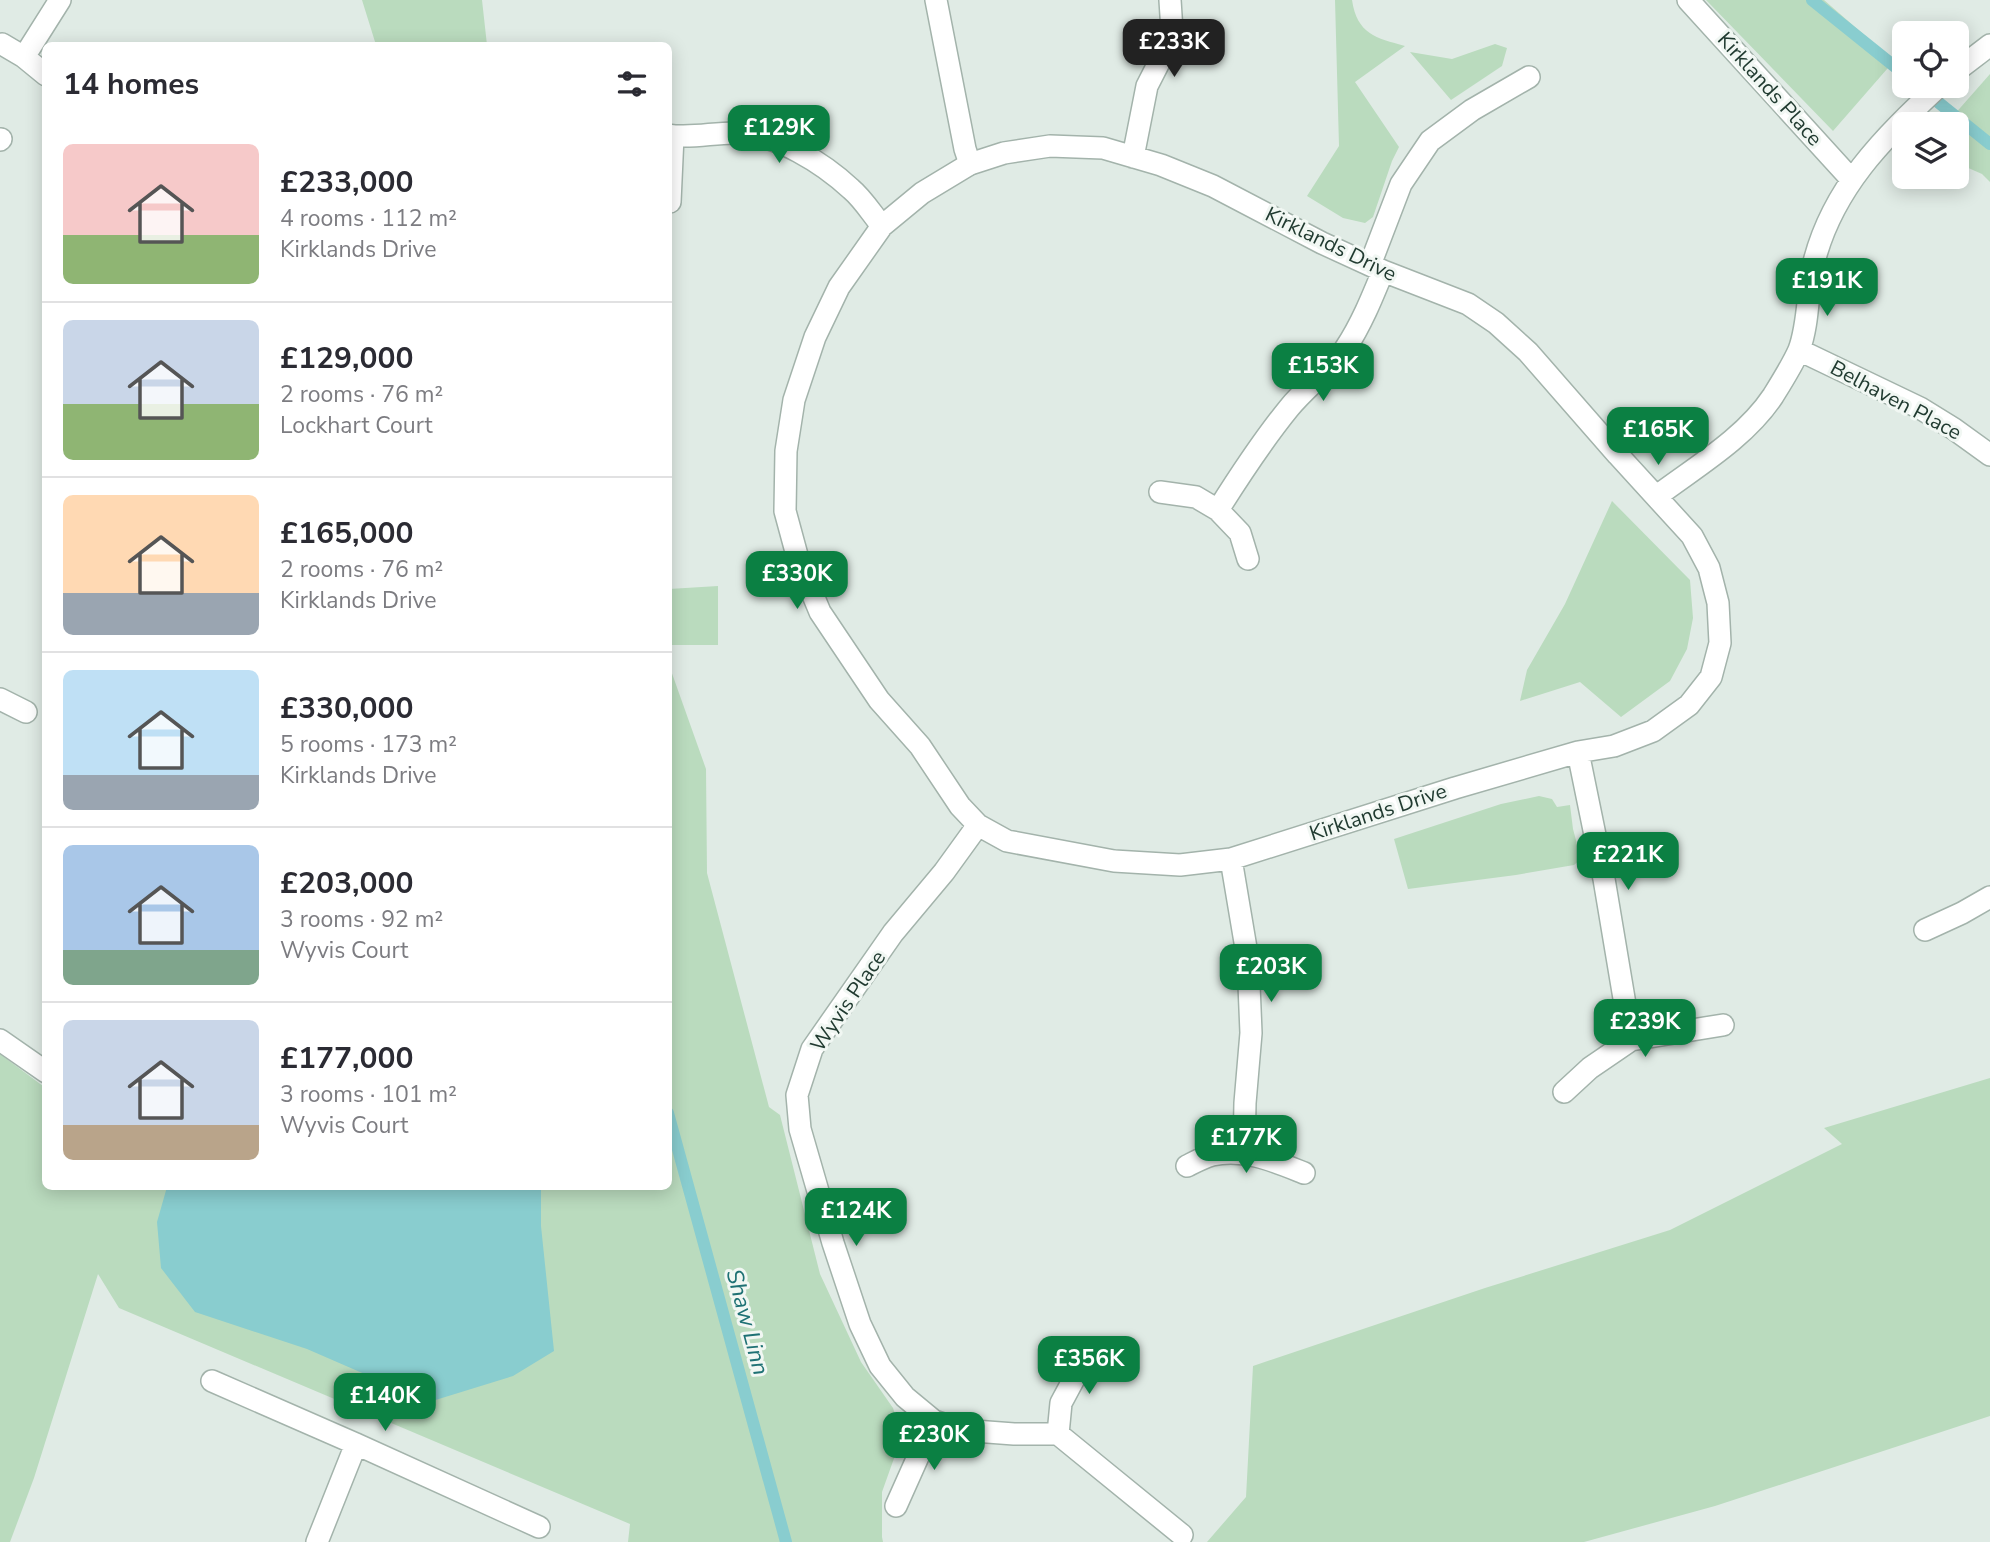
<!DOCTYPE html>
<meta charset="utf-8">
<style>
:root{--surface:#fff;--page:#f2f2f3;--text:#2b2b33;--muted:#7c7c81;--line:#e1e1e2;--accent:#0b8043}
body{margin:0;font-family:"Nunito Sans",sans-serif;background:var(--page);color:var(--text);height:100vh;display:flex;flex-direction:column;font-size:26px;white-space:nowrap}
*{box-sizing:border-box;margin:0}
p{font-size:23px;color:var(--muted)}
.icon{flex:none;width:38px;height:38px;fill:none;stroke:currentColor;stroke-width:2;stroke-linecap:round;stroke-linejoin:round}
.map{position:relative;flex:1;overflow:hidden}
.side{position:absolute;left:42px;top:42px;width:630px;height:1148px;display:flex;flex-direction:column;background:var(--surface);border-radius:10px;box-shadow:0 4px 18px #0003}
.side>*{flex:none}
.tools{position:absolute;left:1892px;top:21px;display:grid;gap:14px}
.tools a{display:grid;place-items:center;width:77px;height:77px;border-radius:10px;background:var(--surface);box-shadow:0 4px 18px #0003;font-size:35px}
.price{position:absolute;translate:-50% -60px;padding:0 16px;border-radius:14px;background:var(--accent);color:#fff;font-size:23px;line-height:46px;filter:drop-shadow(0 2px 4px #0008)}
.price::after{content:'';position:absolute;left:50%;top:42px;width:21px;height:16px;margin-left:-10px;background:inherit;clip-path:polygon(0 0,100% 0,50% 100%)}
.price.current{background:#222;color:#fff}
ul{padding:0;list-style:none}
li{display:flex;align-items:center;gap:21px;height:175px;padding:0 21px}
li+li{border-top:2px solid var(--line)}
li span{display:grid;place-items:center;flex:none;width:196px;height:140px;border-radius:10px;color:#555}
li>.icon{margin-inline-start:auto}
span .icon{width:84px;height:84px;fill:#fffc;stroke-width:1}
li b{font-size:30px}
h2{display:flex;justify-content:space-between;align-items:center;height:84px;padding:0 21px;font-size:30px}
.map>svg:first-child{display:block}
</style>
<div class="map">
<svg width="1990" height="1542" viewBox="0 0 1990 1542">
<rect width="100%" height="100%" fill="#e0ebe5"/>
<path fill="#badbbe" d="M362 0H482L487 45H376Z
M1335 0H1352C1357 34 1376 38 1405 46L1355 82 1399 147 1392 161 1373 217 1365 223 1343 218 1307 196 1339 146Z
M1706 0H1824L1894 61 1833 131Z
M1495 44 1507 48 1502 66 1451 100 1410 52 1452 59Z
M1990 74V182L1982 174 1957 163 1956 124H1946Z
M1612 501 1690 580 1693 618 1687 649 1670 681 1621 717 1580 682 1520 701 1527 670 1565 604Z
M718 586V645H669V589Z
M669 665 706 769 707 873 769 1107 780 1115 820 1274 861 1362 893 1408 902 1436 882 1492V1537L883 1542H628L630 1524 119 1308 98 1274 34 1478 10 1542H0V1054L43 1086 45 1082 46 1186H668Z
M1539 796 1552 799 1557 807 1570 805 1573 829 1581 859 1574 865 1516 875 1408 889 1394 839 1501 804Z
M1990 1078V1416L1715 1506 1584 1542H1207L1246 1497 1253 1366 1485 1288 1670 1230 1842 1144 1824 1128Z"/>
<path fill="#89cdcf" d="M167 1187H541V1226L554 1351 513 1376 429 1402 307 1349 195 1312 161 1268 157 1222Z"/>
<g fill="none" stroke-linecap="round" stroke-linejoin="round">
<path stroke="#89cdcf" stroke-width="12" d="M1812 0 1904 74
M1918 86 1990 144
M668 1113 786 1542"/>
<g stroke="#a3b3ab" stroke-width="24">
<path id="service" d="M936 0 965 149 970 164"/>
</g>
<g stroke="#a3b3ab" stroke-width="24">
<path id="minor" d="M1688 0 1851 179
M2 44 24 57 46 75
M24 57 60 0
M1956 71 1990 45
M668 135C692 139 715 132 738 133 777 134 823 163 851 189 863 199 872 214 882 226
M0 140 1 139
M1050 146 1103 148 1161 165 1213 186 1322 243 1383 271 1468 304 1496 323 1528 352 1618 455 1692 536 1709 568 1718 603 1720 643 1711 677 1689 705 1653 731 1614 746 1578 752 1455 788 1231 859 1180 865 1114 861 1007 841 978 825 960 806 920 746 879 700 820 612 798 559 785 511 786 451 794 400 815 337 839 287 882 226 922 193 970 164 1004 153Z
M1133 157 1147 86 1169 43 1172 31 1170 0
M670 202 673 136
M1370 265 1401 184 1430 141 1472 110 1529 77
M1799 350 1920 408 1954 429 1990 455
M1160 492 1196 497 1218 510 1240 533 1248 559
M1657 496C1697 466 1745 438 1773 396 1781 383 1793 364 1799 350 1809 323 1807 293 1813 266 1831 189 1884 137 1939 86
M1218 510C1240 475 1263 440 1289 408 1306 387 1329 371 1345 349 1361 325 1372 298 1383 271
M0 699 26 712
M1578 752 1604 879 1631 1040
M978 825 944 872 893 933 812 1049 797 1095 800 1129 833 1243 860 1324 880 1366 905 1397 934 1421 961 1430 1014 1434H1058L1182 1535
M1231 859 1248 960 1251 1033 1245 1103 1244 1153
M1925 930 1962 913 1990 897
M0 1040 46 1072
M1564 1092 1590 1068 1631 1040 1723 1025
M1187 1166C1195 1162 1204 1157 1212 1155 1245 1148 1274 1161 1304 1173
M212 1381 356 1444 539 1527
M1058 1434 1061 1403 1090 1349
M896 1506 934 1421
M317 1542 356 1444"/>
</g>
<use href="#service" stroke="#fff" stroke-width="21"/>
<use href="#minor" stroke="#fff" stroke-width="21"/>
</g>
<g text-anchor="middle" stroke-width="6" stroke-linejoin="round" paint-order="stroke">
<g font-size="21" fill="#213b31" stroke="#f1f7f3">
<text transform="translate(1770 89) rotate(48)" y="7">Kirklands Place</text>
<text transform="translate(1331 244) rotate(26)" y="7">Kirklands Drive</text>
<text transform="translate(1896 400) rotate(28)" y="7">Belhaven Place</text>
<text transform="translate(1378 812) rotate(-18)" y="7">Kirklands Drive</text>
<text transform="translate(848 1001) rotate(-56)" y="7">Wyvis Place</text>
</g>
<g font-size="23" font-style="italic" fill="#1e7174" stroke="#f1f7f3">
<text transform="translate(748 1322) rotate(75)" y="8">Shaw Linn</text>
</g>
</g>
</svg>
<div class="tools">
<a><svg class="icon" aria-label="locate" viewBox="0 0 24 24"><circle cx="12" cy="12" r="6"/><path d="M12 2v4M12 18v4M2 12h4M18 12h4"/></svg></a>
<a><svg class="icon" aria-label="layers" viewBox="0 0 24 24"><path d="M12 4l9 5-9 5-9-5zM3 14l9 5 9-5"/></svg></a>
</div>
<b class="price current" style="left:1174px;top:79px">£233K</b>
<b class="price" style="left:779px;top:165px">£129K</b>
<b class="price" style="left:1827px;top:318px">£191K</b>
<b class="price" style="left:1323px;top:403px">£153K</b>
<b class="price" style="left:1658px;top:467px">£165K</b>
<b class="price" style="left:797px;top:611px">£330K</b>
<b class="price" style="left:1628px;top:892px">£221K</b>
<b class="price" style="left:1271px;top:1004px">£203K</b>
<b class="price" style="left:1645px;top:1059px">£239K</b>
<b class="price" style="left:1246px;top:1175px">£177K</b>
<b class="price" style="left:856px;top:1248px">£124K</b>
<b class="price" style="left:1089px;top:1396px">£356K</b>
<b class="price" style="left:385px;top:1433px">£140K</b>
<b class="price" style="left:934px;top:1472px">£230K</b>
<section class="side">
<h2>14 homes<svg class="icon" aria-label="filters" viewBox="0 0 24 24"><path d="M4 7h16M4 17h16"/><circle cx="9" cy="7" r="2"/><circle cx="15" cy="17" r="2"/></svg></h2>
<ul>
<li><span style="background:linear-gradient(#f6c9c9 65%,#8fb573 0)"><svg class="icon" aria-label="home" viewBox="0 0 24 24"><path d="M3 11l9-7 9 7M6 9v11h12V9"/></svg></span><div><b>£233,000</b><p>4 rooms · 112 m²</p><p>Kirklands Drive</p></div></li>
<li><span style="background:linear-gradient(#c9d6e8 60%,#8fb573 0)"><svg class="icon" aria-label="home" viewBox="0 0 24 24"><path d="M3 11l9-7 9 7M6 9v11h12V9"/></svg></span><div><b>£129,000</b><p>2 rooms · 76 m²</p><p>Lockhart Court</p></div></li>
<li><span style="background:linear-gradient(#ffd9b3 70%,#9aa5b1 0)"><svg class="icon" aria-label="home" viewBox="0 0 24 24"><path d="M3 11l9-7 9 7M6 9v11h12V9"/></svg></span><div><b>£165,000</b><p>2 rooms · 76 m²</p><p>Kirklands Drive</p></div></li>
<li><span style="background:linear-gradient(#bfe0f5 75%,#9aa5b1 0)"><svg class="icon" aria-label="home" viewBox="0 0 24 24"><path d="M3 11l9-7 9 7M6 9v11h12V9"/></svg></span><div><b>£330,000</b><p>5 rooms · 173 m²</p><p>Kirklands Drive</p></div></li>
<li><span style="background:linear-gradient(#a9c7e8 75%,#7fa58c 0)"><svg class="icon" aria-label="home" viewBox="0 0 24 24"><path d="M3 11l9-7 9 7M6 9v11h12V9"/></svg></span><div><b>£203,000</b><p>3 rooms · 92 m²</p><p>Wyvis Court</p></div></li>
<li><span style="background:linear-gradient(#c9d6e8 75%,#b9a48a 0)"><svg class="icon" aria-label="home" viewBox="0 0 24 24"><path d="M3 11l9-7 9 7M6 9v11h12V9"/></svg></span><div><b>£177,000</b><p>3 rooms · 101 m²</p><p>Wyvis Court</p></div></li>
</ul>
</section>
</div>
